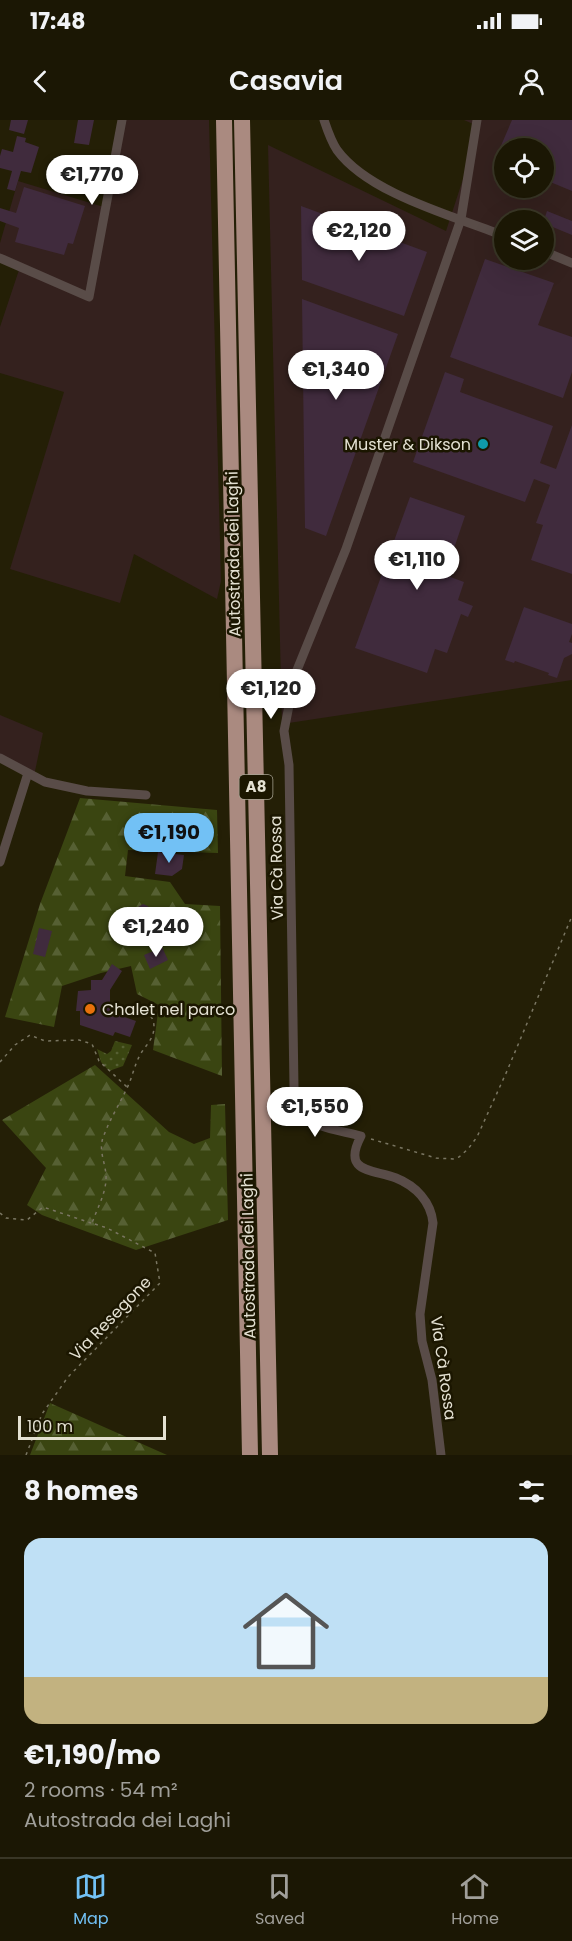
<!DOCTYPE html>
<meta charset="utf-8">
<style>
:root{--surface:#1b1704;--page:#282413;--text:#f1f3f6;--muted:#a09f9a;--line:#393626;--accent:#72c1f5}
body{margin:0;font-family:Poppins,sans-serif;background:var(--page);color:var(--text);height:100vh;display:flex;flex-direction:column;font-size:22px;white-space:nowrap}
*{box-sizing:border-box;margin:0}
p{font-size:20px;color:var(--muted)}
.icon{flex:none;width:33px;height:33px;fill:none;stroke:currentColor;stroke-width:2;stroke-linecap:round;stroke-linejoin:round}
.map{position:relative;height:1335px;overflow:hidden}
.drawer{display:flex;flex-direction:column;background:var(--surface);flex:1}
.drawer>*{flex:none}
.controls{position:absolute;left:494px;top:18px;display:grid;gap:12px}
.controls a{display:grid;place-items:center;width:60px;height:60px;border-radius:50%;background:var(--surface);box-shadow:0 6px 24px #0002,0 0 0 2px var(--line);font-size:30px}
.scale{position:absolute;left:18px;bottom:15px;width:148px;box-sizing:border-box;padding-left:6px;border:3px solid #e4e1d2;border-top:0;font-size:16px;line-height:21px;white-space:nowrap;color:#e4e1d2;-webkit-text-stroke:4px #1b1600;paint-order:stroke}
.price{position:absolute;translate:-50% -51px;padding:0 14px;border-radius:21px;background:#fff;color:#222;font-size:20px;line-height:39px;filter:drop-shadow(0 2px 3px #0008)}
.price::after{content:'';position:absolute;left:50%;top:36px;width:18px;height:14px;margin-left:-9px;background:inherit;clip-path:polygon(0 0,100% 0,50% 100%)}
.price.active{background:var(--accent);color:#111}
ul{padding:0;list-style:none}
li{display:grid;align-content:center;gap:12px;height:318px;padding:0 24px}
li+li{border-top:2px solid var(--line)}
li span{display:grid;place-items:center;height:186px;border-radius:18px;color:#555}
li>.icon{margin-inline-start:auto}
span .icon{width:108px;height:108px;fill:#fffc;stroke-width:1}
li b{font-size:26px}
h2{display:flex;justify-content:space-between;align-items:center;height:72px;padding:0 24px;font-size:26px}
.status{display:flex;justify-content:space-between;align-items:center;height:42px;padding:0 30px;background:var(--surface);direction:ltr}
.status svg{height:16px;fill:currentColor}
header{display:flex;justify-content:space-between;align-items:center;height:78px;padding:0 24px;background:var(--surface);font-size:27px;font-weight:600}
.tabs{display:flex;justify-content:space-around;align-items:center;height:84px;border-top:2px solid var(--line);background:var(--surface);font-size:16px;color:var(--muted)}
.tabs a{display:grid;justify-items:center;gap:3px}
.tabs .active{color:var(--accent)}
.map>svg:first-child{display:block}
</style>
<div class="status"><b>17:48</b><svg viewBox="0 0 49 12"><path d="M0 12V9h3v3zM5 12V6h3v6zM10 12V3h3v9zM15 12V0h3v12zM26 1h20v11H26zM47 4h2v5h-2z"/></svg></div>
<header><svg class="icon" aria-label="back" viewBox="0 0 24 24"><path d="M15 5l-7 7 7 7"/></svg>Casavia<svg class="icon" aria-label="person" viewBox="0 0 24 24"><circle cx="12" cy="8" r="4"/><path d="M4 21q1-7 8-7t8 7"/></svg></header>
<div class="map">
<svg width="572" height="1335" viewBox="0 0 572 1335">
<defs>
<pattern id="grass-dots" width="8" height="8" patternUnits="userSpaceOnUse" patternTransform="scale(1.5)"><rect width="8" height="8" fill="#3a4511"/><path d="M2 2h.1M6 6h.1" fill="none" stroke="#566033" stroke-width="1.8" stroke-linecap="round"/></pattern>
<pattern id="forest-firs" width="22" height="20" patternUnits="userSpaceOnUse" patternTransform="scale(1.5)"><rect width="22" height="20" fill="#3a4511"/><path d="M5 1l3.5 6h-7zM16 11l3.5 6h-7z" fill="#566033"/></pattern>
</defs>
<rect width="100%" height="100%" fill="#241f06"/>
<path fill="#34211e" fill-rule="evenodd" d="M124 0H209L221 461 217 479 134 434 120 483 10 449 64 272 0 253V207L19 150 0 141V123L18 61 107 88Z
M464 0H572V560L282 604 268 25 446 111 480 7ZM504 28H543V68H504ZM504 100H543V140H504Z
M0 595 43 613 34 656 0 636Z"/>
<path fill="url(#grass-dots)" d="M115 921 132 925 123 946 109 951 101 942 97 929 107 934 111 931Z"/>
<path fill="url(#forest-firs)" d="M80 678 217 690 218 733 128 730 125 756 170 762 185 784 220 786 222 956 153 930 159 885 137 874 131 846 101 853 62 866 54 907 5 897 40 784Z
M95 945 169 1012 194 1024 210 1018 211 985 225 984 228 1100 136 1130 42 1095 27 1085 46 1048 2 1000Z
M50 1283 167 1335H30Z"/>
<path fill="#402b3d" d="M11 0H28L24 14 9 10Z
M78 0H94L89 25 74 23Z
M512 0H572V71L543 59V28H500Z
M17 16 26 18 25 22 39 27 31 53 21 51 15 71 7 69 12 51 0 48V36L2 29 13 32Z
M66 46 85 51 80 66 62 61Z
M24 67 85 86 73 124 68 123 64 135 15 122 19 108 0 101V88L16 93Z
M301 86 427 132 404 196 302 160Z
M547 91 572 101V115L543 103Z
M485 139 554 163 538 205 572 217V252L563 278 450 237Z
M302 179 398 214 326 416 305 408Z
M445 252 464 259 460 272 553 306 540 343 556 349 572 305V454L531 440 543 405 536 403 550 365 534 359 525 382 413 342Z
M410 377 465 396 445 455 464 462 458 480 473 486 468 497 461 494 447 533 435 529 427 553 355 528Z
M524 487 572 504V514L569 522 572 523V534L564 538 557 558 548 555 549 553 515 541 514 543 505 540Z
M158 732 184 735 182 749 172 756 155 754Z
M143 784 148 786 150 790V796L142 805 136 804 132 794 135 789Z
M39 808 52 811 45 837 33 834Z
M161 825 168 840 150 849 144 835 158 829Z
M112 844 122 851 110 870V892L136 901 130 917 115 912 113 916 80 905V891H76L78 871 91 870V860H102Z"/>
<g fill="none" stroke-linecap="round" stroke-linejoin="round">
<path stroke="#7a7662" stroke-width="1.5" stroke-dasharray="3 4.5" stroke-linecap="butt" d="M0 942 15 925 30 915 45 921 79 920 92 924 99 941 127 967
M371 1019 436 1038 453 1039 459 1037 468 1029 477 1017 507 951 572 796
M0 1093 6 1098 27 1100 43 1087 91 1103
M26 1335 42 1294 68 1257 160 1163 155 1133 107 1108 92 1103C97 1089 105 1075 106 1060 107 1044 97 1031 104 1015 110 999 119 985 126 970 132 959 134 946 140 935 145 926 154 919 154 907 154 889 136 890 123 889"/>
<path stroke="#594c48" stroke-width="9" d="M324 0C327 9 331 21 337 30 369 74 454 96 504 116
M543 131 572 143
M0 138 89 177 122 0
M0 638 45 662 87 671 146 675
M0 742 28 653
M441 1335 432 1260 422 1221 420 1194 433 1103C431 1082 416 1066 396 1058 374 1049 341 1054 361 1016 326 1007 301 1009 294 967L289 645 284 611 295 555 346 429 461 99 477 0"/>
<path stroke="#aa8a80" stroke-width="16" d="M224 0 250 1335
M242 0 270 1335"/>
</g>
<circle fill="#0f9aa8" stroke="#1b1600" stroke-width="2" cx="483" cy="324" r="6"/>
<circle fill="#e8710a" stroke="#1b1600" stroke-width="2" cx="90" cy="889" r="6"/>
<g text-anchor="middle" stroke-width="5" stroke-linejoin="round" paint-order="stroke">
<rect fill="#1b1600" stroke="#a8a493" stroke-width="1.5" x="239.5" y="655" width="33" height="24" rx="4.5"/>
<g font-size="15" font-weight="bold" fill="#e4e1d2">
<text x="256" y="672">A8</text>
</g>
<g font-size="16" fill="#e4e1d2" stroke="#1b1600" text-anchor="end">
<text x="471" y="330">Muster &amp; Dikson</text>
<text x="102" y="895" text-anchor="start">Chalet nel parco</text>
</g>
<g font-size="16" fill="#e4e1d2" stroke="#1b1600">
<text transform="translate(233 434) rotate(-91)" y="6">Autostrada dei Laghi</text>
<text transform="translate(276 748) rotate(-91)" y="6">Via Cà Rossa</text>
<text transform="translate(248 1136) rotate(-91)" y="6">Autostrada dei Laghi</text>
<text transform="translate(110 1198) rotate(-46)" y="6">Via Resegone</text>
<text transform="translate(444 1248) rotate(82)" y="6">Via Cà Rossa</text>
</g>
</g>
</svg>
<div class="controls">
<a><svg class="icon" aria-label="locate" viewBox="0 0 24 24"><circle cx="12" cy="12" r="6"/><path d="M12 2v4M12 18v4M2 12h4M18 12h4"/></svg></a>
<a><svg class="icon" aria-label="layers" viewBox="0 0 24 24"><path d="M12 4l9 5-9 5-9-5zM3 14l9 5 9-5"/></svg></a>
</div>
<div class="scale">100 m</div>
<b class="price" style="left:92px;top:86px">€1,770</b>
<b class="price" style="left:359px;top:142px">€2,120</b>
<b class="price" style="left:336px;top:281px">€1,340</b>
<b class="price" style="left:417px;top:471px">€1,110</b>
<b class="price" style="left:271px;top:600px">€1,120</b>
<b class="price active" style="left:169px;top:744px">€1,190</b>
<b class="price" style="left:156px;top:838px">€1,240</b>
<b class="price" style="left:315px;top:1018px">€1,550</b>
</div>
<section class="drawer">
<h2>8 homes<svg class="icon" aria-label="filters" viewBox="0 0 24 24"><path d="M4 7h16M4 17h16"/><circle cx="9" cy="7" r="2"/><circle cx="15" cy="17" r="2"/></svg></h2>
<ul>
<li><span style="background:linear-gradient(#bfe0f5 75%,#c2b280 0)"><svg class="icon" aria-label="home" viewBox="0 0 24 24"><path d="M3 11l9-7 9 7M6 9v11h12V9"/></svg></span><div><b>€1,190/mo</b><p>2 rooms · 54 m²</p><p>Autostrada dei Laghi</p></div></li>
</ul>
</section>
<nav class="tabs">
<a class="active"><svg class="icon" aria-label="map" viewBox="0 0 24 24"><path d="M3 6l6-2 6 2 6-2v14l-6 2-6-2-6 2zM9 4v14M15 6v14"/></svg>Map</a>
<a><svg class="icon" aria-label="saved" viewBox="0 0 24 24"><path d="M7 4h10v16l-5-4-5 4z"/></svg>Saved</a>
<a><svg class="icon" aria-label="home" viewBox="0 0 24 24"><path d="M3 11l9-7 9 7M6 9v11h12V9"/></svg>Home</a>
</nav>
